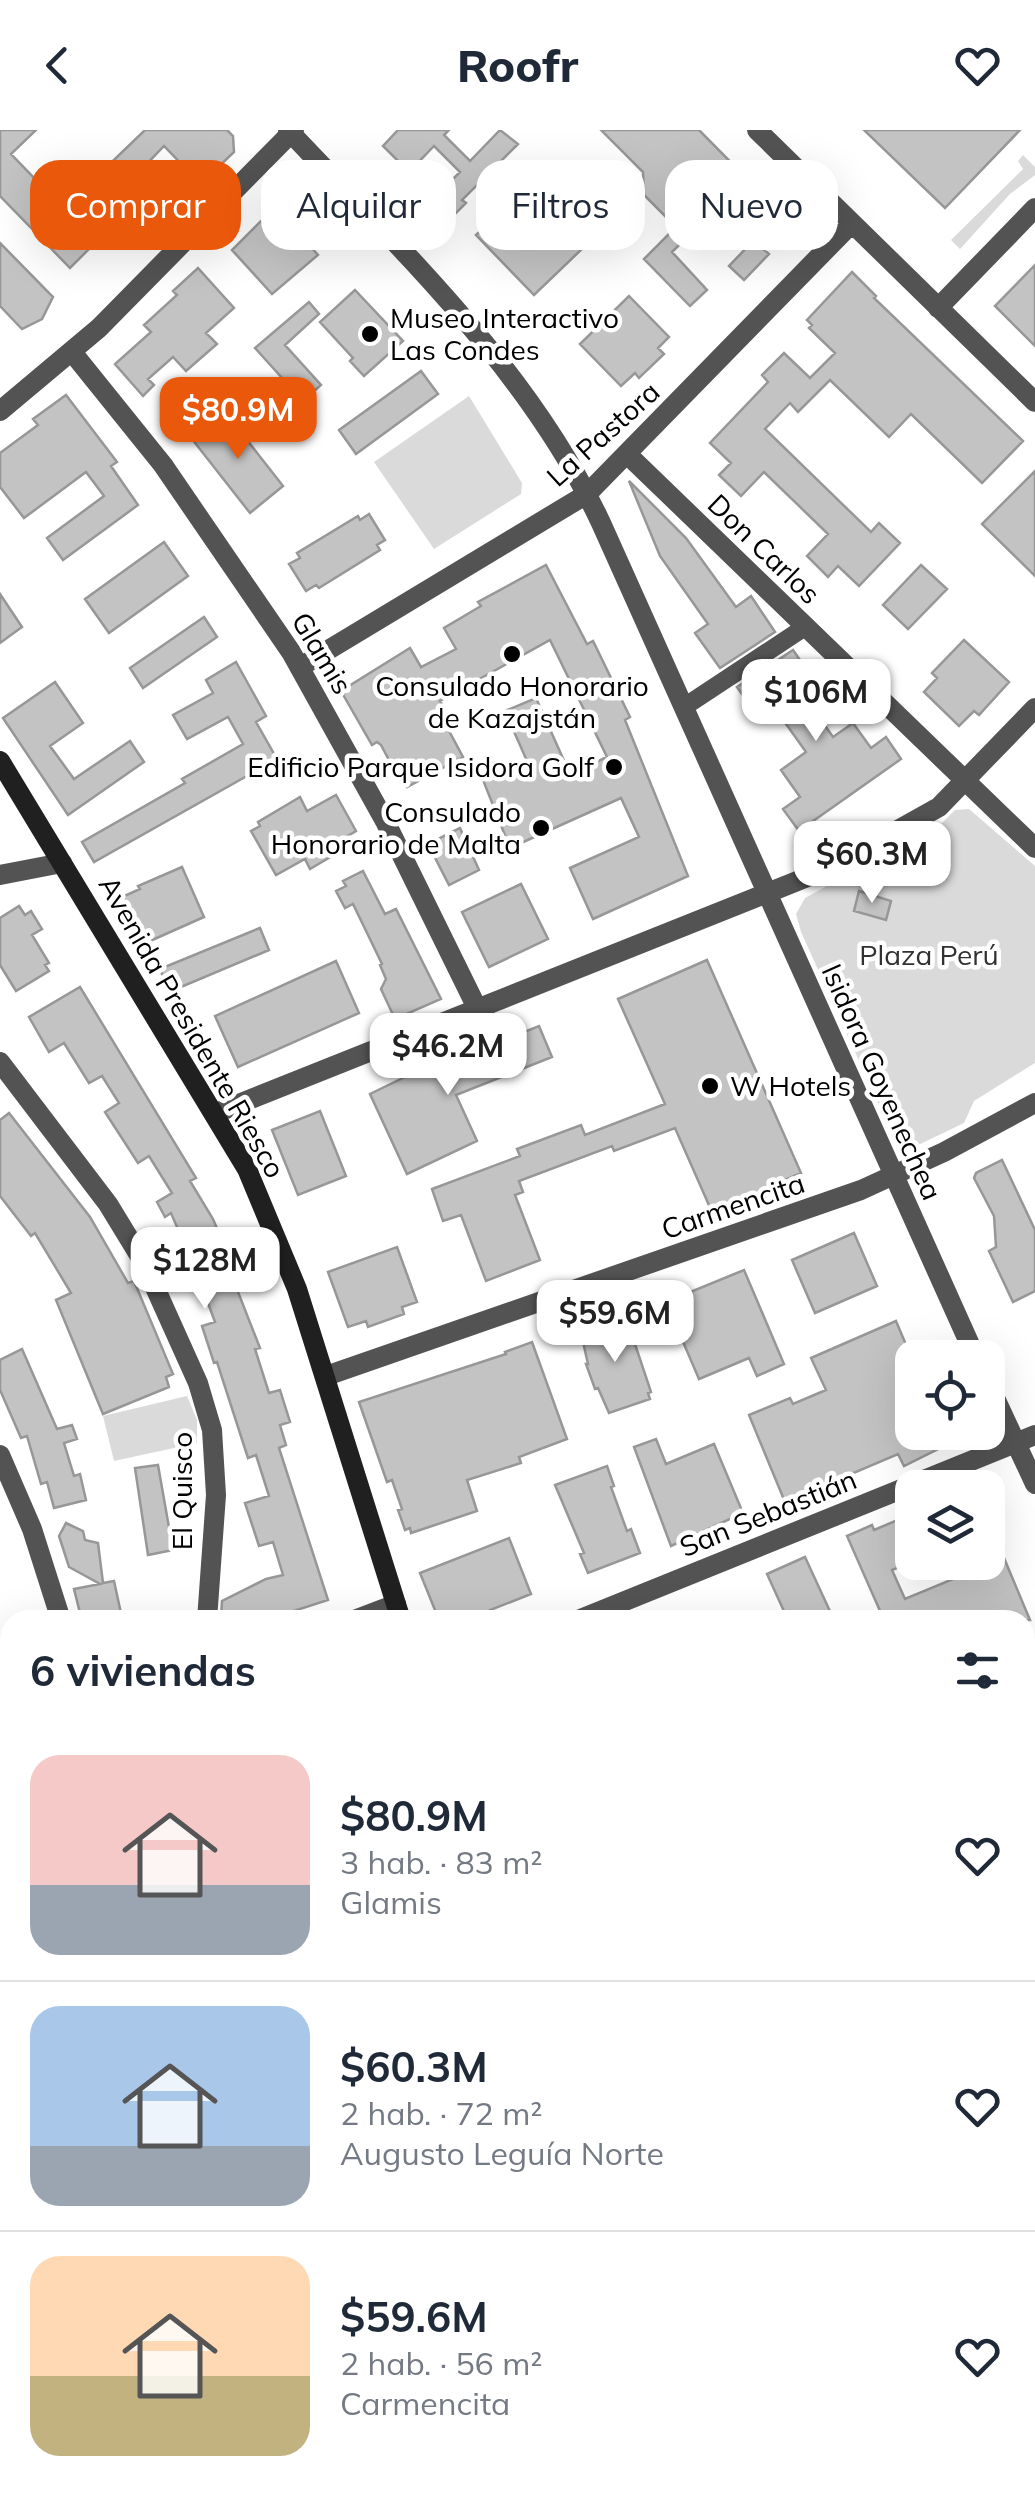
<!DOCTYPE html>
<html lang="es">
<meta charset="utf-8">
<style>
:root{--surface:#fff;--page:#f6f6f7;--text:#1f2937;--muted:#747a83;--line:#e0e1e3;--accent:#ea580c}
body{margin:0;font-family:Mulish,sans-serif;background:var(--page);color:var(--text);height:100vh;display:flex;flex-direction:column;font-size:38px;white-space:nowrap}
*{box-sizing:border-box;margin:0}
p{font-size:32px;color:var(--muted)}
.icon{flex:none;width:55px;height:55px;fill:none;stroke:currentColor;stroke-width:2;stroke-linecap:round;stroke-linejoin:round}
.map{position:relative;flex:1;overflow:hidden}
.details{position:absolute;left:0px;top:1480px;width:1035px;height:892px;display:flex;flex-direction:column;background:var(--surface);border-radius:30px 30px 0 0;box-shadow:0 10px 40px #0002}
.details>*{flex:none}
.hud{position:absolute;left:30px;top:30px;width:975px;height:90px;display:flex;gap:20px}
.tools{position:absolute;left:895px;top:1210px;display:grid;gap:20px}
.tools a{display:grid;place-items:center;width:110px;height:110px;border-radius:20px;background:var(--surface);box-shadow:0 10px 40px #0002;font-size:50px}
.price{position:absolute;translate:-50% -85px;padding:0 22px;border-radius:20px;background:#fff;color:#222;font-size:32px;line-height:65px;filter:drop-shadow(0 2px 5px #0008)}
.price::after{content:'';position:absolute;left:50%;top:60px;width:30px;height:22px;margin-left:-15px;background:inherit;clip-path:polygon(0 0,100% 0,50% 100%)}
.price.current{background:var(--accent);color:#fff}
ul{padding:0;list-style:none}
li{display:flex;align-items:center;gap:30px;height:250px;padding:0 30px}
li+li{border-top:2px solid var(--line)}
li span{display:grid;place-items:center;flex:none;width:280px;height:200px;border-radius:30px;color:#555}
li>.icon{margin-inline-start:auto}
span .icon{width:120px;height:120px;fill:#fffc;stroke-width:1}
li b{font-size:42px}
h2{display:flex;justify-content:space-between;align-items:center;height:120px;padding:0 30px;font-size:42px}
.chip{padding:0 35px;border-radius:30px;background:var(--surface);box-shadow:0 10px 40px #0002;font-size:35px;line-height:90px}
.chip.current{background:var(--accent);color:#fff}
header{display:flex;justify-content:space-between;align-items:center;height:130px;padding:0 30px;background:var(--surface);font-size:45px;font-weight:800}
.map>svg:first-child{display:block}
</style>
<header><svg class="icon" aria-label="back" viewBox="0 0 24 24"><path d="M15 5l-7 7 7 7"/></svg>Roofr<svg class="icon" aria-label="heart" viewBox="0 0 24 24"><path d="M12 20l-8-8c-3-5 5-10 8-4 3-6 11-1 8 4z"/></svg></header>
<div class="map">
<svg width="1035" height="2372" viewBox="0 0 1035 2372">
<rect width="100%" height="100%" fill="#fff"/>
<path fill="#dadada" d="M1023 25 1035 37V45L1010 64 960 119 951 110 1023 39 1018 31Z
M469 266 522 353 521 364 434 419 374 332Z
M969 679 1035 736V933L974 971 964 993 914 1017 888 995 801 802 796 784 805 768 942 693 955 680Z
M187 1266 197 1290V1313L114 1331 103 1286Z
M0 1864 10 1874V2212L0 2214Z"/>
<path fill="#c3c3c3" stroke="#979797" stroke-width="2.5" d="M0 0H36L11 24 96 112 70 138 0 66Z
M145 0H227L233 6 234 22 210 45 203 39 194 47 164 16 141 40 173 73 141 104 91 52Z
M398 0H449L444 5 470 31 500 0 518 14 462 70 466 73 452 87 437 72 449 59 446 56 460 42 434 16 409 42 383 16Z
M601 0H699L775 77 786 81 777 90 786 98 765 120 720 74 672 122 707 160 690 176 644 129 676 97 644 65 643 42Z
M864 0H1020L945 78Z
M552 32 610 92 534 165 476 105Z
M275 77 318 125 272 164 232 120Z
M754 110 769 124 744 150 729 136Z
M0 113 53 167 42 189 22 199 0 176Z
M1035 135V216L995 176Z
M198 138 234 178 206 203 217 214 186 241 173 227 148 249 154 255 143 266 115 234 151 202 144 195 177 165 173 161Z
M852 142 876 166 874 168 1023 311 982 353 911 284 889 307 830 250 798 282 790 273 765 299 871 402 879 393 900 413 859 456 838 436 828 447 807 426 828 404 764 342 741 366 719 345 731 333 710 313 768 252 762 245 784 223 810 248 835 223 809 198 812 195 807 190Z
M355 160 403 211 364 246 350 231 353 228 320 192Z
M629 166 669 207 658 218 664 224 639 248 635 243 621 256 580 214Z
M309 172 319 184 285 215 321 255 303 271 255 218Z
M421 241 438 264 356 324 339 300Z
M66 265 117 332 111 336 138 375 63 430 47 408 104 366 86 342 24 388 0 357V323L38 295 33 289Z
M225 282 283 356 250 383 192 309Z
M1035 341V446L982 394Z
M629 351 686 408 736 477 751 466 775 502 720 538 695 503 708 494 660 426Z
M369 384 385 410 377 415 380 420 319 458 316 455 306 461 289 434 300 428 297 423 358 386 360 390Z
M164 412 188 446 109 503 85 469Z
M546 435 587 514 593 511 630 587 625 590 688 746 593 789 570 738 639 707 621 668 510 718 483 650 527 631 505 581 536 568 570 644 607 627 550 510 440 571 446 581 440 584 463 627 407 657 404 652 401 653 381 615 377 612 372 615 341 561 410 518 421 537 456 519 444 498 481 476 478 472Z
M921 435 947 459 908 499 883 475Z
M0 464 22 497 0 513Z
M204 487 217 507 143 558 130 538Z
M964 510 1009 552 979 585 974 581 959 596 924 562 937 548 932 543Z
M793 520 811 546 797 556 833 607 853 593 871 618 886 607 901 629 799 701 783 679 800 667 781 640 806 622 769 570 754 581 737 557Z
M236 532 266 586 256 592 277 629 94 732 82 712 185 653 182 649 243 614 228 587 187 609 173 585 213 563 206 550Z
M55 552 83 593 50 616 74 649 130 611 144 632 68 685 3 588Z
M336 665 356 701 338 712 342 720 310 739 305 729 276 745 251 701 260 696 258 692 300 667 307 681Z
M460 698 479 740 449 755 428 714Z
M182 737 204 787 141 815 120 768 140 759 138 756Z
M363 741 385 784 396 779 441 869 395 889 381 859 386 849 380 835 382 834 353 774 345 778 336 761 346 756 343 751Z
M521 754 548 809 489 837 462 782Z
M859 761 891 771 886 790 854 781Z
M19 776 25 785 31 781 42 799 32 805 49 833 45 835 49 841 16 861 0 835V788Z
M260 798 269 820 169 862 160 839Z
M707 830 801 1043 712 1082 675 998 614 1021 612 1016 519 1051 523 1062 515 1065 540 1130 486 1151 461 1085 443 1091 432 1059 520 1026 517 1019 581 995 585 1005 665 974 618 869Z
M336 831 359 883 238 937 215 886Z
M80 857 196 1048 190 1051 213 1089 224 1115 220 1116 260 1218 255 1219 269 1263 280 1260 290 1292 280 1295 286 1315 279 1318 328 1470 266 1490 221 1488 222 1471 266 1449 283 1445 273 1412 259 1416 245 1373 269 1366 256 1325 248 1328 217 1232 214 1233 202 1196 215 1192 205 1165 209 1163 195 1126 190 1116 186 1118 171 1083 165 1087 157 1072 172 1063 149 1026 138 1033 105 982 119 973 102 946 89 953 64 913 49 922 29 887Z
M539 896 552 927 456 965 477 1011 407 1044 370 964 440 930 442 935Z
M320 981 346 1046 298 1065 272 1000Z
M9 983 90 1087 128 1153 134 1151 173 1244 166 1247 169 1257 103 1284 56 1170 71 1163 35 1103 31 1106 0 1066V990Z
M1002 1030 1035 1100V1161L1013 1172 989 1121 996 1117 994 1086 974 1048 976 1043Z
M854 1103 877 1156 815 1183 792 1130Z
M397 1117 417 1172 402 1177 404 1184 368 1197 366 1191 348 1197 328 1142Z
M744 1140 784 1234 757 1246 749 1228 699 1249 666 1172Z
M616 1186 624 1199 627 1198 636 1217 651 1262 648 1263 650 1269 609 1283 598 1258 595 1259 586 1234H588L581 1203 582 1198Z
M896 1191 912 1229V1302H950L946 1315 904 1336 898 1324 785 1372 749 1285 790 1268 793 1274 826 1260 811 1228Z
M532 1212 567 1309 519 1327 521 1333 467 1350 477 1381 411 1403 410 1398 405 1400 398 1380 402 1379 392 1350 387 1352 359 1272 506 1224 505 1222Z
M22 1219 57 1299 72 1295 77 1309 64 1313 74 1346 80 1344 86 1370 54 1378 47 1352 41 1354 27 1306 21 1308 0 1260V1230Z
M656 1309 666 1334 714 1314 743 1383 671 1416 634 1317Z
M158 1335 173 1420 148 1425 135 1338Z
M607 1336 614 1356 611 1357 627 1401 631 1399 640 1423 588 1443 580 1424 584 1423 555 1355Z
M912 1384V1432L892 1440 905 1469 1004 1428 1030 1490H884L847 1406 872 1395 874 1400Z
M66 1393 83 1401 85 1410 98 1413 103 1453 114 1451 122 1488 99 1490 98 1484 81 1487 74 1459 100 1454 69 1437 59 1406Z
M509 1408 531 1464 465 1490H439L420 1443Z
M805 1427 834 1490H788L767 1444Z"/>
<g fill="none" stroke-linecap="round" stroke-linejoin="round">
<path stroke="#535353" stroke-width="18" d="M684 577 805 497"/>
<path stroke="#535353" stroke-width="20" d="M757 0 1035 272
M938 178 1035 78
M72 222 163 335 291 522 386 693 478 880
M0 281 99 198 294 0
M628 325 1035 718
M300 537 587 364 852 93
M0 745 62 733
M0 932 108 1074 144 1133 198 1253 212 1300 216 1365 207 1490
M326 1246 861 1060 944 1022 1035 973
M0 1325 32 1399 61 1490
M354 1490 396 1474
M578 1490 1035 1305
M1025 1653 1035 1649
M1025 1991 1035 1988
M35 2362 36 2372
M337 2362 339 2372"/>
<path stroke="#535353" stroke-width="20" d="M288 0C402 121 530 241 601 393L976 1228
M216 983 830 738 939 677 1035 578
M988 1253 1035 1354
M0 2365 13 2362"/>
<path stroke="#202020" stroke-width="20" d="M0 631 247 1039 297 1159 401 1490
M684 2362 686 2372"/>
<path stroke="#000" stroke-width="25" d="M1025 2300 1035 2297
M777 2372 810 2362"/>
</g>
<g fill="#000" stroke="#fff" stroke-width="4">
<circle cx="370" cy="204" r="10"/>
<circle cx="512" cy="524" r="10"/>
<circle cx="614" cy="637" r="10"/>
<circle cx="541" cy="698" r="10"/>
<circle cx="710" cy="956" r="10"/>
</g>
<g text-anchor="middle" stroke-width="9" stroke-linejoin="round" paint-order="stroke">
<g font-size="28" fill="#000" stroke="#fff" text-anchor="start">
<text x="390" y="198">Museo Interactivo<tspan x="390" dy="32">Las Condes</tspan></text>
<text x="512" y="566" text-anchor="middle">Consulado Honorario<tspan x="512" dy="32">de Kazajstán</tspan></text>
<text x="594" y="647" text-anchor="end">Edificio Parque Isidora Golf</text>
<text x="521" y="692" text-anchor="end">Consulado<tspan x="521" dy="32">Honorario de Malta</tspan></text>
<text x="730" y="966">W Hotels</text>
</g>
<g font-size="28" fill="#000" stroke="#fff">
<text transform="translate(603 304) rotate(-42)" y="10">La Pastora</text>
<text transform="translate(764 419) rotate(44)" y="10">Don Carlos</text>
<text transform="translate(322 523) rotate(59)" y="10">Glamis</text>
<text transform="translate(192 897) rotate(60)" y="10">Avenida Presidente Riesco</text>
<text transform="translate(882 952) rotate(66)" y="10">Isidora Goyenechea</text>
<text transform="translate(733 1076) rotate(-19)" y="10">Carmencita</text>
<text transform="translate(182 1361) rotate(-90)" y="10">El Quisco</text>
<text transform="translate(768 1383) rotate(-22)" y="10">San Sebastián</text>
</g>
<g font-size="28" fill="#313131" stroke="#fff">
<text x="929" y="835">Plaza Perú</text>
</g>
</g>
</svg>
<div class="tools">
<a><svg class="icon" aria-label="locate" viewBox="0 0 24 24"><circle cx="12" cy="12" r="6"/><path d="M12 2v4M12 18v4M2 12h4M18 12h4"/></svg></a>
<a><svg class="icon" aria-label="layers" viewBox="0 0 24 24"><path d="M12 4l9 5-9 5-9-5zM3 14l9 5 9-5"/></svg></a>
</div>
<b class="price current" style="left:238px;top:332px">$80.9M</b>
<b class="price" style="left:816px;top:614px">$106M</b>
<b class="price" style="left:872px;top:776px">$60.3M</b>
<b class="price" style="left:448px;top:968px">$46.2M</b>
<b class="price" style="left:205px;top:1182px">$128M</b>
<b class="price" style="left:615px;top:1235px">$59.6M</b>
<div class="hud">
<a class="chip current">Comprar</a>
<a class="chip">Alquilar</a>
<a class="chip">Filtros</a>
<a class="chip">Nuevo</a>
</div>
<section class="details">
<h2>6 viviendas<svg class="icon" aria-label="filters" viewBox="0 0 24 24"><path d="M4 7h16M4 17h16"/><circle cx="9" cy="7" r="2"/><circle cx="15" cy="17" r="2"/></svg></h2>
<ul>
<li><span style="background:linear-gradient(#f6c9c9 65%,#9aa5b1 0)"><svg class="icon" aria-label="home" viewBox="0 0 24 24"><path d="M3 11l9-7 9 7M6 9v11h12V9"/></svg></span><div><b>$80.9M</b><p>3 hab. · 83 m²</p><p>Glamis</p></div><svg class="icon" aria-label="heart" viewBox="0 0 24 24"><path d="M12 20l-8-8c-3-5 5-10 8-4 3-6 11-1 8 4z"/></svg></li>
<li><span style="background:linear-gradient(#a9c7e8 70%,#9aa5b1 0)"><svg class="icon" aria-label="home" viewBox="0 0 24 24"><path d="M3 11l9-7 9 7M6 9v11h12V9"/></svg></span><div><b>$60.3M</b><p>2 hab. · 72 m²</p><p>Augusto Leguía Norte</p></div><svg class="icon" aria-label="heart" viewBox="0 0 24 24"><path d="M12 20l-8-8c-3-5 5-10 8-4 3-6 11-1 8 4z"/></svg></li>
<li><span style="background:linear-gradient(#ffd9b3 60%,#c2b280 0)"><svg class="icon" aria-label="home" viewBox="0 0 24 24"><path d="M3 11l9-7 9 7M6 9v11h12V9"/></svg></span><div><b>$59.6M</b><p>2 hab. · 56 m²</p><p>Carmencita</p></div><svg class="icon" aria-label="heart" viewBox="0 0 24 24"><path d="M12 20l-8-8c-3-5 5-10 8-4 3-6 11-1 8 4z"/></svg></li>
</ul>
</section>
</div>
